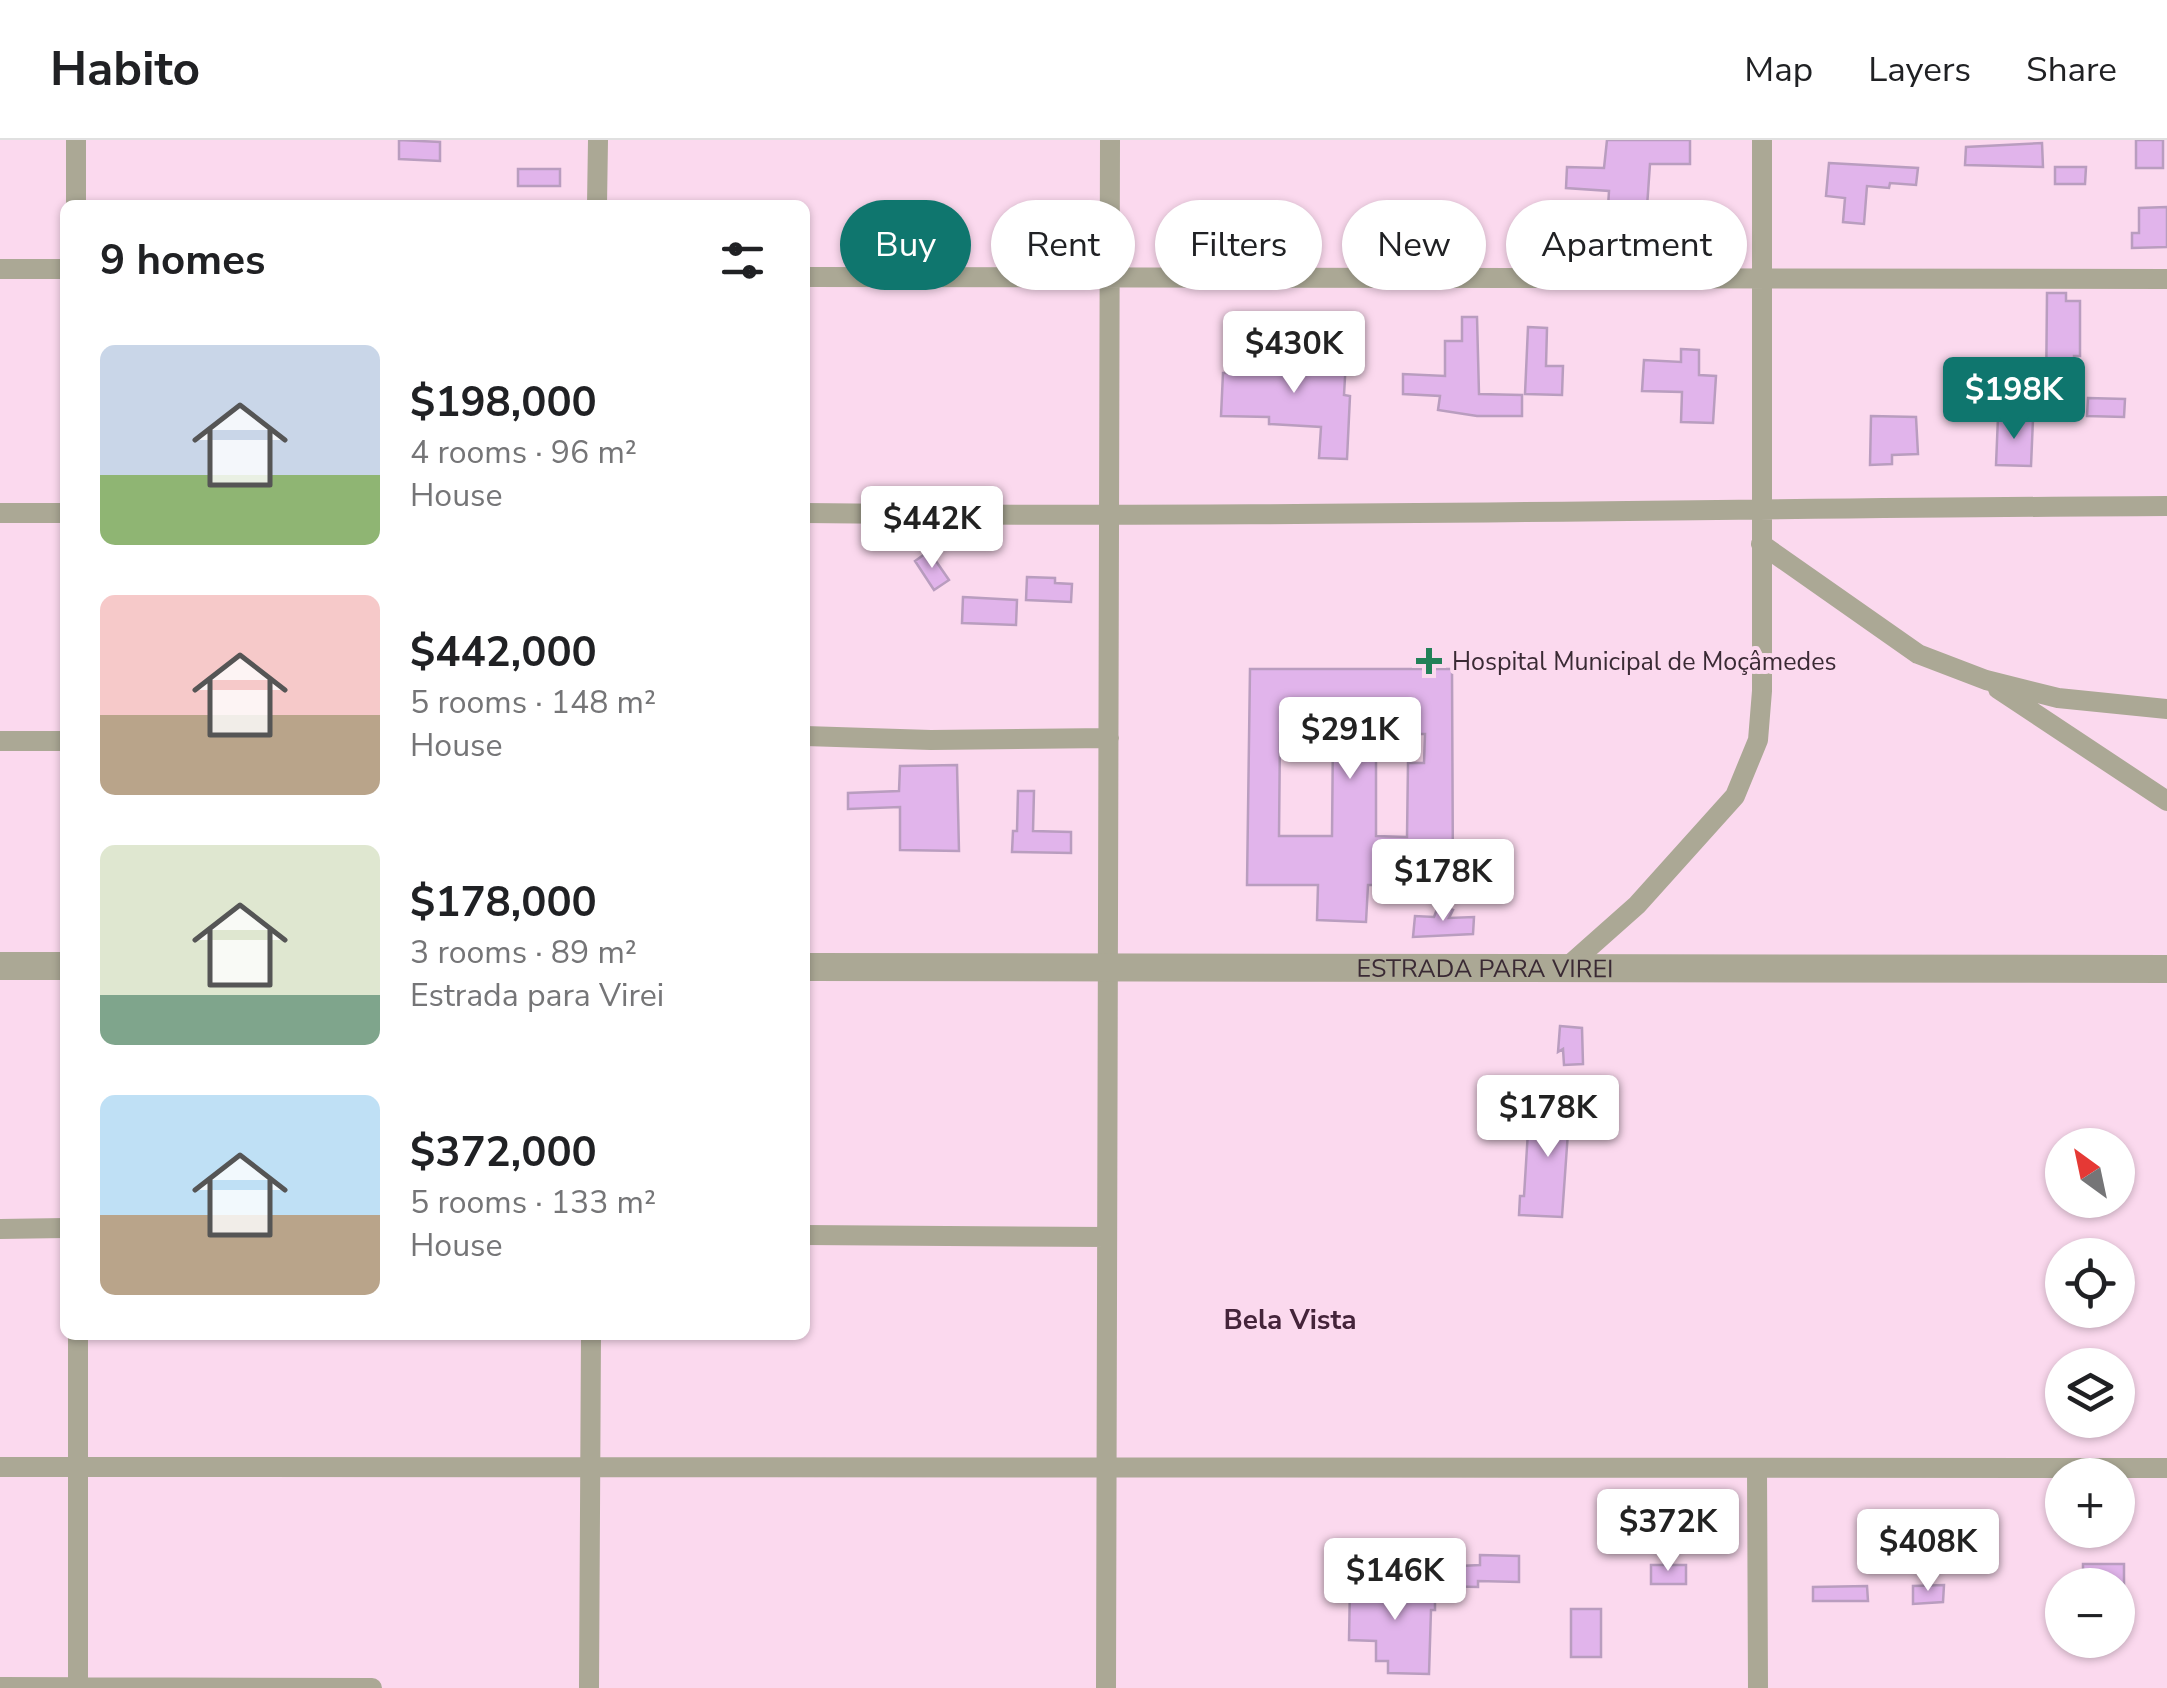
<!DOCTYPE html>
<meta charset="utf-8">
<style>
:root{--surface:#fff;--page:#f6f6f6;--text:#202124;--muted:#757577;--line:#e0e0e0;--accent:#0f766e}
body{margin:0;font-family:"Nunito Sans",sans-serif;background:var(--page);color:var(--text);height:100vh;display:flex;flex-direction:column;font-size:38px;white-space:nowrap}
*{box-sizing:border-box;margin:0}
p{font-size:32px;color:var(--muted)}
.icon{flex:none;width:55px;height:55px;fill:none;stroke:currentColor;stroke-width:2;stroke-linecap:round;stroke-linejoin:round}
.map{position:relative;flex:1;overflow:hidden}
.drawer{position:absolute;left:60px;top:60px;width:750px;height:1140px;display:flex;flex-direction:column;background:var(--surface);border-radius:15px;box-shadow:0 2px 8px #0004}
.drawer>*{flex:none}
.banner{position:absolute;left:840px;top:60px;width:950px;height:90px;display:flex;gap:20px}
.needle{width:65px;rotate:327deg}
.buttons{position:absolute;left:2045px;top:988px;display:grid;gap:20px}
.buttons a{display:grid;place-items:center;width:90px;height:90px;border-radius:50%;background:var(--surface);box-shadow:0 2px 8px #0004;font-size:50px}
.price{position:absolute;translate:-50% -85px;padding:0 22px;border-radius:10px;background:#fff;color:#222;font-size:32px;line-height:65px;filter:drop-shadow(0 2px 5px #0008)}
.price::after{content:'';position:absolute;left:50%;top:60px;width:30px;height:22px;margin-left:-15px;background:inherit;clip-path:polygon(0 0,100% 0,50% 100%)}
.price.active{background:var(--accent);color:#fff}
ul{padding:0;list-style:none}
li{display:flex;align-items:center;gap:30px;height:250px;padding:0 40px}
li span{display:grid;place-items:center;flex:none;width:280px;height:200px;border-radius:15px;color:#555}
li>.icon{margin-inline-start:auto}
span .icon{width:120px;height:120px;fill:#fffc;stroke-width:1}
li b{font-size:42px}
h2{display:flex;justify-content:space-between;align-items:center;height:120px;padding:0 40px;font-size:42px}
.pill{padding:0 35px;border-radius:45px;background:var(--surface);box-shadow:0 2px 8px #0004;font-size:35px;line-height:90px}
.pill.active{background:var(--accent);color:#fff}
header{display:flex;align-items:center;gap:60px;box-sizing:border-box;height:140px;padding:0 50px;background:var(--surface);border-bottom:2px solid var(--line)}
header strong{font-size:48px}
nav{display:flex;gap:55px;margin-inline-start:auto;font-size:35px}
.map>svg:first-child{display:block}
</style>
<header>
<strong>Habito</strong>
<nav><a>Map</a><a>Layers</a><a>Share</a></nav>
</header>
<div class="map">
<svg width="2167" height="1548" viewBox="0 0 2167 1548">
<rect width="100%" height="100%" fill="#fbd9ee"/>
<path fill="#e1b4eb" stroke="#b99dbf" stroke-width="2.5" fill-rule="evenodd" d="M399 0 440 2V21L399 19Z
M1607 0H1690V24H1650L1644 110 1624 109 1626 68 1608 67 1609 51 1566 48 1567 27 1604 28Z
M2136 0H2163V28H2136Z
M2042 3 2043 27 1965 25 1966 7Z
M1829 23 1918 28 1916 45 1890 43 1889 48 1867 46 1864 84 1843 82 1845 58 1826 56Z
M2055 27H2086L2085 44H2055Z
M518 29H560V46H518Z
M2167 67V107L2132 108V93H2139V68Z
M2047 153H2066V161H2080V216H2074L2072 258H2046Z
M1462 177H1477L1479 254 1522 255V276H1477L1438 270 1440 256 1403 254V234L1445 236V201H1462Z
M1528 187 1547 188 1546 226H1563L1562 255 1525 254Z
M1267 207 1289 208V212L1306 213 1305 218 1346 220 1344 255 1350 256 1347 319 1319 318 1321 287 1269 284V277L1221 276 1223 233H1254V221H1266Z
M1681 209 1699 210V235L1716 236 1713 283 1681 282 1682 252 1642 251 1644 220 1681 222Z
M2088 258 2125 259 2124 277 2087 276Z
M1871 276 1916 277 1918 314 1892 315V324L1870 325Z
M1998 277 2033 279 2031 326 1996 325Z
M929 411 949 440 934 450 915 421Z
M1027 437 1055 438V443L1072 444 1071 462 1026 460Z
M963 457 1017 460 1016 485 962 483Z
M1250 529H1452L1453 745H1368L1366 782 1317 780 1318 745H1247ZM1280 593H1333L1332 696H1279ZM1376 594H1425L1424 623H1408L1407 697 1376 696Z
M957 625 959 711 900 710V667L848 669V653L899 651 900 626Z
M1018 651H1034L1033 691 1071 692V713L1012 712 1013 691H1017Z
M1439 764 1453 770 1449 778 1474 777 1473 794 1413 797 1415 776 1434 777Z
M1560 886 1582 888 1583 924 1564 925 1563 909 1558 912Z
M1567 963 1587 965 1585 993 1568 992 1562 1077 1519 1075 1520 1056H1524L1528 991H1513L1514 976 1566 979Z
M1480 1415 1519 1416V1442L1478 1441V1447L1437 1446 1438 1427 1480 1425Z
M2083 1424H2124V1445H2083Z
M1651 1425H1686V1444H1651Z
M1391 1442H1435V1470H1431L1429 1534 1388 1533V1521H1376V1501L1349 1500 1350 1445 1391 1446Z
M1944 1445 1943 1462 1913 1464V1446Z
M1867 1446 1868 1461H1813V1447Z
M1571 1469H1601V1517H1571Z"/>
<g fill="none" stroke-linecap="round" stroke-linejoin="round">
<path stroke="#aba895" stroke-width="20" d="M76 0V65
M597 65 598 0
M0 129H65
M805 137 2167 139
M0 373H65
M805 373C1259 379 1713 368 2167 366
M1761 404 1918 514 1986 540 2058 558 2167 569
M1998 549 2167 661
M805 596 931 600 1109 598
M0 601H65
M1566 828 1637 765 1735 656 1758 600 1762 551V0
M0 1089 65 1088
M805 1095 1107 1097
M78 1195V1548
M0 1327 2167 1328
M1757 1328 1758 1548
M0 1547 372 1548
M589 1548 591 1195
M1106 1548 1110 0"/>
<g stroke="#aba895" stroke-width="28">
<path d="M0 826H65"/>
<path id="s1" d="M805 827 2167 829"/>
</g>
</g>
<path fill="#228158" stroke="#fbd9ee" stroke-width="4" d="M1424 506h10v10h10v10h-10v10h-10v-10h-10v-10h10z"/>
<g text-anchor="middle" stroke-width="8" stroke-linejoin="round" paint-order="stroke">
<g font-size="25" fill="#3a2a34" stroke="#fbd9ee" text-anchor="start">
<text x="1452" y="530">Hospital Municipal de Moçâmedes</text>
</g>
<g font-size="25" fill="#3a2a34" stroke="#fbd9ee">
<text dy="9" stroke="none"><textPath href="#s1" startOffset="680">ESTRADA PARA VIREI</textPath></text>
</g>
<g font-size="28" font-weight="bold" fill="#44243a" stroke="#fbd9ee">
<text x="1290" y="1189">Bela Vista</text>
</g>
</g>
</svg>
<div class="buttons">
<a><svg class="needle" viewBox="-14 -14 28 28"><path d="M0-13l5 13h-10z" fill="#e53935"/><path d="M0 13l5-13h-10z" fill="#757577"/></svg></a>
<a><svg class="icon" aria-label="locate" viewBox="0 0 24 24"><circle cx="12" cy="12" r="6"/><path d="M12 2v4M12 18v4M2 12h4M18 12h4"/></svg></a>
<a><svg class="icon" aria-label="layers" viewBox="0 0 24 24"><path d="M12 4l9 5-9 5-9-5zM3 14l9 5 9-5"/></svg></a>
<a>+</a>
<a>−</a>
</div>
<b class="price" style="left:1294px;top:256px">$430K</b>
<b class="price active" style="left:2014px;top:302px">$198K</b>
<b class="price" style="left:932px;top:431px">$442K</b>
<b class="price" style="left:1350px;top:642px">$291K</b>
<b class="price" style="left:1443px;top:784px">$178K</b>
<b class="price" style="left:1548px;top:1020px">$178K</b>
<b class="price" style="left:1668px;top:1434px">$372K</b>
<b class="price" style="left:1928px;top:1454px">$408K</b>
<b class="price" style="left:1395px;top:1483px">$146K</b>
<div class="banner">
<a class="pill active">Buy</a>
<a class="pill">Rent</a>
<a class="pill">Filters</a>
<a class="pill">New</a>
<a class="pill">Apartment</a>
</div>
<section class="drawer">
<h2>9 homes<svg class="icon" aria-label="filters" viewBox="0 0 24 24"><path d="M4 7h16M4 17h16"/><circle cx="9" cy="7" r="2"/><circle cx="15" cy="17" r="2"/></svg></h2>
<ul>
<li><span style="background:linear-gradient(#c9d6e8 65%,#8fb573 0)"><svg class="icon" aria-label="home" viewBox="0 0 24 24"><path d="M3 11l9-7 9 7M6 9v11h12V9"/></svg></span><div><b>$198,000</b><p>4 rooms · 96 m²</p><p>House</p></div></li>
<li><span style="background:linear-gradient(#f6c9c9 60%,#b9a48a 0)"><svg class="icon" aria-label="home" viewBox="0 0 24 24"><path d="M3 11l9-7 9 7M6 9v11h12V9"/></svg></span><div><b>$442,000</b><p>5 rooms · 148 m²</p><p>House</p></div></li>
<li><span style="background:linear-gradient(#dfe7d0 75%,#7fa58c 0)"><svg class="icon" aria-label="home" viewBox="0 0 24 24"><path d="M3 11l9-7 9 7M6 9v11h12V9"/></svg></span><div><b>$178,000</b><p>3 rooms · 89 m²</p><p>Estrada para Virei</p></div></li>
<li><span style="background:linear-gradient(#bfe0f5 60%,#b9a48a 0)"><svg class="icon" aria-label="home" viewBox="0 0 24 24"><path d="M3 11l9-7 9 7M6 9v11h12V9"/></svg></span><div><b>$372,000</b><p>5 rooms · 133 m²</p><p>House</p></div></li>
</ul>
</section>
</div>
